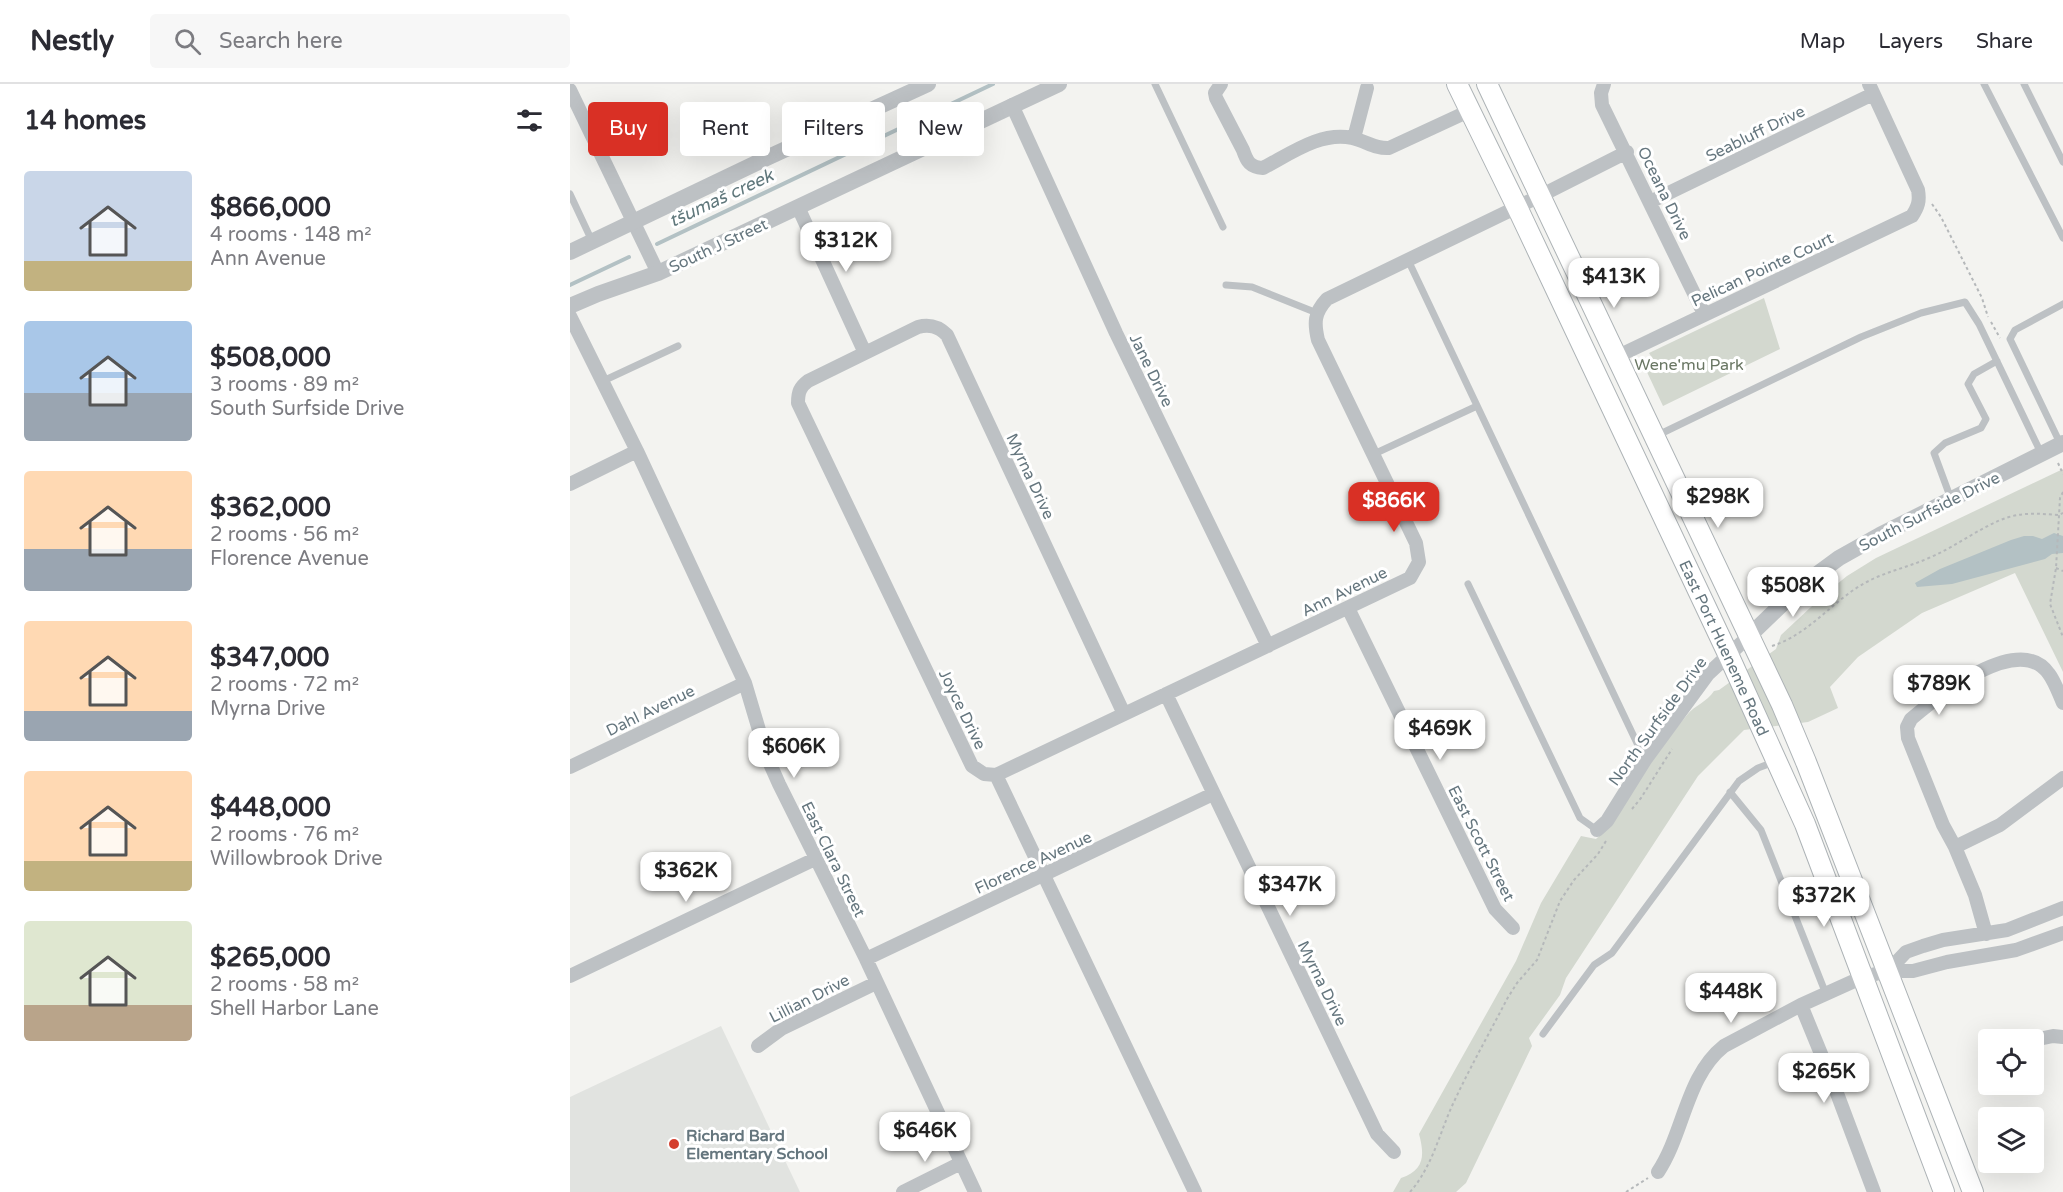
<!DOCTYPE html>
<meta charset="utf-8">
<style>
:root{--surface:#fff;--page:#f7f7f7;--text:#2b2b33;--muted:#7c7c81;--line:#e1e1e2;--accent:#d93025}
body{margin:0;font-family:"Varela Round",sans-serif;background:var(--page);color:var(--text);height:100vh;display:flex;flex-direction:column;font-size:22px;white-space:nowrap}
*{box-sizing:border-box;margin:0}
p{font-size:20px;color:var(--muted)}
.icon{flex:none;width:33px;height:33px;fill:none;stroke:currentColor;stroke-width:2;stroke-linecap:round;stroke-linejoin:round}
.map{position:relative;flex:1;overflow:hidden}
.details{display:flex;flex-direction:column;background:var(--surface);width:570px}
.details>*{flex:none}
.banner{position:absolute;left:18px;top:18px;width:570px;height:54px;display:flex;gap:12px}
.fabs{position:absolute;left:1408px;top:945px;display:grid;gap:12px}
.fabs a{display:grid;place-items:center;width:66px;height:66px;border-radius:6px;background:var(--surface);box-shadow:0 6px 24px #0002;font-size:30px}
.price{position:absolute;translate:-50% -51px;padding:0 14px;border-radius:12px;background:#fff;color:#222;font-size:20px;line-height:39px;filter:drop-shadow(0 2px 3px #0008)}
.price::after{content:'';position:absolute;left:50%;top:36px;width:18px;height:14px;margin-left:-9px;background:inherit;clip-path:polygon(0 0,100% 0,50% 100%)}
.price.on{background:var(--accent);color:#fff}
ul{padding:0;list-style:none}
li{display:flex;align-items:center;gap:18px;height:150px;padding:0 24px}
li span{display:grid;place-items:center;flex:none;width:168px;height:120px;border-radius:6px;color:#555}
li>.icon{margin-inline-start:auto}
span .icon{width:72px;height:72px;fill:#fffc;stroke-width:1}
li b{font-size:26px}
h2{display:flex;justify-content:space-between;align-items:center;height:72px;padding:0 24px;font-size:26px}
.pill{padding:0 21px;border-radius:6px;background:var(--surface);box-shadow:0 6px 24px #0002;font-size:21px;line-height:54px}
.pill.on{background:var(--accent);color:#fff}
header{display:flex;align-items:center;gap:36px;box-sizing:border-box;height:84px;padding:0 30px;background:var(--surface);border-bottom:2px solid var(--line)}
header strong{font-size:28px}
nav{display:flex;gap:33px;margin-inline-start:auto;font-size:21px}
.search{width:420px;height:54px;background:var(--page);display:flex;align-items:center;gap:15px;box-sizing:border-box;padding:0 21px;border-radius:6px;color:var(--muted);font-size:22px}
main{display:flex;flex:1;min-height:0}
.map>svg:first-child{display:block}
</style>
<header>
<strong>Nestly</strong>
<div class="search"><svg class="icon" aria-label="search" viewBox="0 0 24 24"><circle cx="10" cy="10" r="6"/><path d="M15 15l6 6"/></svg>Search here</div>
<nav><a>Map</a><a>Layers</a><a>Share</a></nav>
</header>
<main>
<section class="details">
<h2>14 homes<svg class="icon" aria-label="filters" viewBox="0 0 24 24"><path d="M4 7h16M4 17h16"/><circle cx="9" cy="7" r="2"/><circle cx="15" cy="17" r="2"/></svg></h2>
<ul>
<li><span style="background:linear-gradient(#c9d6e8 75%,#c2b280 0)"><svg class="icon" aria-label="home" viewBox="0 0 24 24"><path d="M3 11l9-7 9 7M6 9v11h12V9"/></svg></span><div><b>$866,000</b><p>4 rooms · 148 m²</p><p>Ann Avenue</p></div></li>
<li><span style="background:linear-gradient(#a9c7e8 60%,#9aa5b1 0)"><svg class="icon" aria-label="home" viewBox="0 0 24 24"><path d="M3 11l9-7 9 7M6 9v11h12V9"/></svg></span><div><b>$508,000</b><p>3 rooms · 89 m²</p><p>South Surfside Drive</p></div></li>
<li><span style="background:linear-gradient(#ffd9b3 65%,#9aa5b1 0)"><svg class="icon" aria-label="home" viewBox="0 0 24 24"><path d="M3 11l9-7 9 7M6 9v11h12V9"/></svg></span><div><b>$362,000</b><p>2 rooms · 56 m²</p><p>Florence Avenue</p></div></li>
<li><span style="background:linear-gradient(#ffd9b3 75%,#9aa5b1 0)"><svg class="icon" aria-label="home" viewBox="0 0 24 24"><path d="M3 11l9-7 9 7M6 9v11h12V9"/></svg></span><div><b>$347,000</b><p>2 rooms · 72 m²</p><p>Myrna Drive</p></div></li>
<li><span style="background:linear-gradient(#ffd9b3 75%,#c2b280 0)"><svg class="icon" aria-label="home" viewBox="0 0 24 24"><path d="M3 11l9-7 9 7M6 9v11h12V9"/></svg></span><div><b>$448,000</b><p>2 rooms · 76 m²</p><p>Willowbrook Drive</p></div></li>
<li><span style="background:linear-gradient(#dfe7d0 70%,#b9a48a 0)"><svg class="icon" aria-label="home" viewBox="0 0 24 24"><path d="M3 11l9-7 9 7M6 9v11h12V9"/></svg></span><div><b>$265,000</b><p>2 rooms · 58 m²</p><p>Shell Harbor Lane</p></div></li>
</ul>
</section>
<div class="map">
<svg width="1493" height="1108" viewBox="0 0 1493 1108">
<rect width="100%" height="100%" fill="#f3f3f0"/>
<path fill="#e1e3e0" d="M151 942 230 1108H0V1013Z"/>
<path fill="#d3d8cf" d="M1194 214 1210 265 1093 322 1076 286 1084 277 1079 269Z
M1493 385V588L1445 489 1352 529 1288 573 1260 603 1268 624 1238 638 1174 646 1128 692 996 894 990 911 959 954 962 962 896 1099 886 1108H823L831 1094C854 1086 855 1072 849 1050L946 877 971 819 1011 752 1026 755C1048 736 1060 711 1075 687 1088 668 1102 649 1117 631 1125 621 1137 618 1144 607L1149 606 1206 565 1211 551 1256 509 1277 492 1306 474Z"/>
<path fill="#b3c1c4" d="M1484 449 1493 452V469L1482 470 1475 475 1382 500 1347 503 1345 499 1370 485 1441 456 1454 452H1463L1472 455Z"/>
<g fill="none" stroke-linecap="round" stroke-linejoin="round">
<path stroke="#b3c1c4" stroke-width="4" d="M87 160 423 0
M0 201 59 173"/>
<g stroke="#adb3b6" stroke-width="22">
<g id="secondary">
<path id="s1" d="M887 0 947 123 1158 570 1235 740 1374 1108"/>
<path d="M917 0 1212 621 1236 678 1403 1108"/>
</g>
</g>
<path stroke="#b5b8ba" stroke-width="2" stroke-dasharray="3 3" stroke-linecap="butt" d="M1362 120 1371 133 1412 214 1418 233
M1421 238 1430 254
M1488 379 1493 390
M1493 408 1490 414 1486 484 1480 520 1493 553
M1486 484 1493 487
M1202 562C1236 551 1257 524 1285 505 1310 488 1335 485 1361 473 1387 462 1413 441 1439 433 1456 428 1472 430 1489 431L1493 429
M1062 725 1071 714 1102 665
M840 1108C862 1083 869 1051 882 1022 899 985 919 950 937 915L947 899 967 876 990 817 1004 796 1028 770 1036 757
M1056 1108 1078 1094"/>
<path stroke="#bdc1c4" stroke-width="7" d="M585 0 653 143
M1414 0 1493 154
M1454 0 1493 78
M0 110 22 157
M838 176 1075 676
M656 201 682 203 747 229
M33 297 108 262
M1086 352 1291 253 1351 229 1395 218 1409 240 1471 369
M1490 359 1440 255 1445 246 1493 220
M804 370 907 322
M1381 415 1364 369 1375 359 1411 344 1416 335 1398 300 1404 290 1427 277
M898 500 1010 734 1027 746
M1160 708 1191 746 1256 910
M973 950 1024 881 1042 869 1169 697 1188 684 1204 678"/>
<path stroke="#bdc1c4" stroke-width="14" d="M651 0 645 9 646 14 673 66C677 78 680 83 693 84 720 70 751 47 782 54 796 57 805 65 819 64L899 27
M1034 0 1031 9 1032 21 1134 230
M0 6 88 189
M442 21 546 249 698 562
M784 54 797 4
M1080 118 1303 10
M228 123 295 269
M0 232 67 367 175 599 197 673 209 700 296 875 405 1108
M1046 273 1342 132C1348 123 1350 117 1348 106L1299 0
M0 400 67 367
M778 524 925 825 943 844
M596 610 807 1050 824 1068
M554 630 377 251C368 242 359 240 348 243L238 297C230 303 228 308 228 319L402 682 414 690 426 691 625 1108
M0 683 175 599
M426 691 840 494 849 478 846 459 748 256C744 239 744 229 757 215L970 112 1057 68
M1027 746 1037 737 1075 676 1138 590 1178 553
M1385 763 1430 741 1493 694
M1416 850 1405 811 1385 763 1373 741 1338 654 1337 643 1341 635C1367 613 1449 547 1479 590 1485 598 1489 610 1493 619
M296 875 643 710
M1318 887 1336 868 1353 862 1373 856 1437 846 1493 824
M0 892 245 775
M1231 921 1265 1004 1304 1108
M1464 956 1483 952 1493 953
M188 962 211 945 306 899
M1088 1088C1114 1049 1116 992 1154 962L1231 921 1293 893 1318 887H1343L1377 878 1446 866 1493 849
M333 1108 391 1079"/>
<path stroke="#bdc1c4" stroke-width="16" d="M0 168 203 71 358 0
M0 222 28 210 88 189 489 0
M1178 553 1231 502 1269 474 1310 451 1493 359"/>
<use href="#secondary" stroke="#fff" stroke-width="20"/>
</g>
<circle fill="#d4402f" stroke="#fff" stroke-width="2" cx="104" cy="1060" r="6"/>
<g text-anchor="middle" stroke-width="6" stroke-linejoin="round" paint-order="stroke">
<g font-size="16" fill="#65767e" stroke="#fff">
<text transform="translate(1185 49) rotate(-26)" y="6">Seabluff Drive</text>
<text transform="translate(1095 109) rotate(64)" y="6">Oceana Drive</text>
<text transform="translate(148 161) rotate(-25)" y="6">South J Street</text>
<text transform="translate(1192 185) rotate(-25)" y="6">Pelican Pointe Court</text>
<text transform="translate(582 286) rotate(64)" y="6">Jane Drive</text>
<text transform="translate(461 392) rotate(65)" y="6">Myrna Drive</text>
<text transform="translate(1359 427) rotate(-27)" y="6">South Surfside Drive</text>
<text transform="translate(774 507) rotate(-26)" y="6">Ann Avenue</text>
<text dy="6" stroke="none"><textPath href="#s1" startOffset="624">East Port Hueneme Road</textPath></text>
<text transform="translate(393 625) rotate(64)" y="6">Joyce Drive</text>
<text transform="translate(80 626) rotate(-26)" y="6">Dahl Avenue</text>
<text transform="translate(1087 637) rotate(-54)" y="6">North Surfside Drive</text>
<text transform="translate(912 759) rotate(63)" y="6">East Scott Street</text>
<text transform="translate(264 775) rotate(64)" y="6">East Clara Street</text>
<text transform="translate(463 778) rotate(-25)" y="6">Florence Avenue</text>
<text transform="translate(753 899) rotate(64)" y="6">Myrna Drive</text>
<text transform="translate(239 914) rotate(-27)" y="6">Lillian Drive</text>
</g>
<g font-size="16" fill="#697663" stroke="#fff">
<text x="1119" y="286">Wene'mu Park</text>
</g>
<g font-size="16" font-weight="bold" fill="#65767e" stroke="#fff" text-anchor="start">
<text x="116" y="1057">Richard Bard<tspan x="116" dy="18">Elementary School</tspan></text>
</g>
<g font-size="18" font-style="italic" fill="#60787c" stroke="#fff">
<text transform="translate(151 114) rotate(-25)" y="6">tšumaš creek</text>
</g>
</g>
</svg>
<div class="fabs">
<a><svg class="icon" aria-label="locate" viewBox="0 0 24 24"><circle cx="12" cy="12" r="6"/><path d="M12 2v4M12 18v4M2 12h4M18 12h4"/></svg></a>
<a><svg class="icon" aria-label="layers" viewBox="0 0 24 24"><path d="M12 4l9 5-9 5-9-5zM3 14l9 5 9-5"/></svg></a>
</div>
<b class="price" style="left:276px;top:189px">$312K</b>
<b class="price" style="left:1044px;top:225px">$413K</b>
<b class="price" style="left:1148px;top:445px">$298K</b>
<b class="price on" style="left:824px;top:449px">$866K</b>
<b class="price" style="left:1223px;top:534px">$508K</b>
<b class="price" style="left:1369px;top:632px">$789K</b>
<b class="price" style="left:870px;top:677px">$469K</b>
<b class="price" style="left:224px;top:695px">$606K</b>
<b class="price" style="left:116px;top:819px">$362K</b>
<b class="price" style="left:720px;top:833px">$347K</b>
<b class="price" style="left:1254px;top:844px">$372K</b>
<b class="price" style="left:1161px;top:940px">$448K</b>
<b class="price" style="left:1254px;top:1020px">$265K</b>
<b class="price" style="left:355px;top:1079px">$646K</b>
<div class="banner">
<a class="pill on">Buy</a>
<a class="pill">Rent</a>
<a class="pill">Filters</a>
<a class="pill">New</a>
</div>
</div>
</main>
